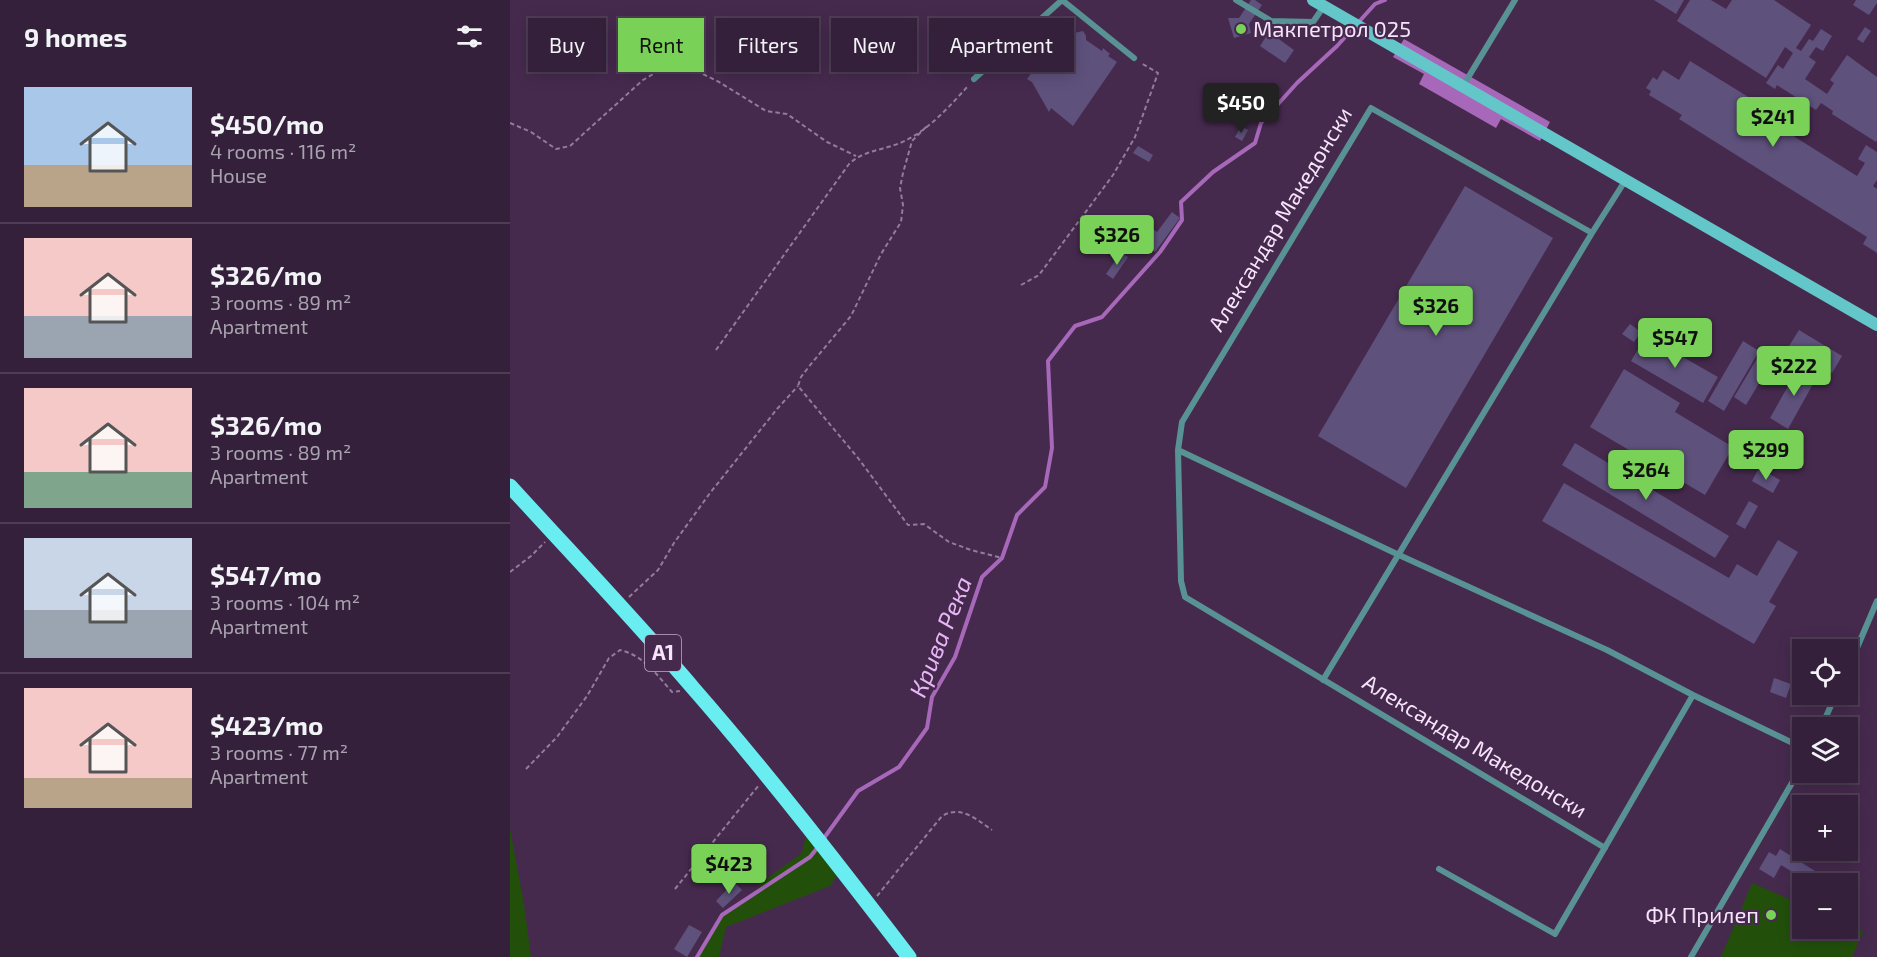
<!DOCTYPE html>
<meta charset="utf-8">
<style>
:root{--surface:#34203a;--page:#3f2d45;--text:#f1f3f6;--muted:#a9a3af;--line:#4e3e54;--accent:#79d157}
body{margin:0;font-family:"Exo 2",sans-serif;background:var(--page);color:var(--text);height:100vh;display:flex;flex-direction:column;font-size:22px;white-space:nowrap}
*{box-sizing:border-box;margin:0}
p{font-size:20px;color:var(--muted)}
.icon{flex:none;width:33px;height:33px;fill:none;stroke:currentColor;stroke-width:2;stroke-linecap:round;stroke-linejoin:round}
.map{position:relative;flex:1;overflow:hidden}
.sheet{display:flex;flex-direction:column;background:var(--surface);width:510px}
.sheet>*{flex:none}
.top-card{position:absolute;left:18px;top:18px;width:570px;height:54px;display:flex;gap:12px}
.buttons{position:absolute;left:1282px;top:639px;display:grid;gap:12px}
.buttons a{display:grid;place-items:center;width:66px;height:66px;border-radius:0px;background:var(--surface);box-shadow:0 3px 15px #0003,0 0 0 2px var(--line);font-size:30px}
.price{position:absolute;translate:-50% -51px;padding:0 14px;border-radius:6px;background:var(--accent);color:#111;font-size:20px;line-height:39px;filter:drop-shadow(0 2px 3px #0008)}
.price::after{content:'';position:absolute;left:50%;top:36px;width:18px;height:14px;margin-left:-9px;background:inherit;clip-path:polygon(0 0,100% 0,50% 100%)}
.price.selected{background:#222;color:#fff}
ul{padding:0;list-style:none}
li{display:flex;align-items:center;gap:18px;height:150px;padding:0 24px}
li+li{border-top:2px solid var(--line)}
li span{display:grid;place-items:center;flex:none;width:168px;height:120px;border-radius:0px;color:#555}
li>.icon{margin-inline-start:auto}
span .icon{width:72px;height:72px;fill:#fffc;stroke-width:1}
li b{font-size:26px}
h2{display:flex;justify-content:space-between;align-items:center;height:72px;padding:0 24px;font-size:26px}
.tag{padding:0 21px;border-radius:0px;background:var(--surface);box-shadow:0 3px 15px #0003,0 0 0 2px var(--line);font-size:21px;line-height:54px}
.tag.selected{background:var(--accent);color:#111}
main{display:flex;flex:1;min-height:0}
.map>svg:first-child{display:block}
</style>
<main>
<section class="sheet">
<h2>9 homes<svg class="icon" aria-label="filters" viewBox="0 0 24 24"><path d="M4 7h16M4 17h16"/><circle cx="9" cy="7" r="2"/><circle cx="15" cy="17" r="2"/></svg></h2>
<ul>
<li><span style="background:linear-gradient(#a9c7e8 65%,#b9a48a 0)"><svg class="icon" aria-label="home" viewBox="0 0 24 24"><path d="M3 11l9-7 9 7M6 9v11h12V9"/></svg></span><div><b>$450/mo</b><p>4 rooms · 116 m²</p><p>House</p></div></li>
<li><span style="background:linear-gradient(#f6c9c9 65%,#9aa5b1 0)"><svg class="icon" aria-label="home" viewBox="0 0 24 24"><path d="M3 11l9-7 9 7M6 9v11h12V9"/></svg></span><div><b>$326/mo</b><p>3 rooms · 89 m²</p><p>Apartment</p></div></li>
<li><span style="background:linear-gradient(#f6c9c9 70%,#7fa58c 0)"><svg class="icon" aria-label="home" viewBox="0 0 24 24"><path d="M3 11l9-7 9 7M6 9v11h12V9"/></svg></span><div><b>$326/mo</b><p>3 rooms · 89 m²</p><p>Apartment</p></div></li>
<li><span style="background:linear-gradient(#c9d6e8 60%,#9aa5b1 0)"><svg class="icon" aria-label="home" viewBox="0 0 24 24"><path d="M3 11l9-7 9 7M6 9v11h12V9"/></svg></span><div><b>$547/mo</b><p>3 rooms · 104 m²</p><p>Apartment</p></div></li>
<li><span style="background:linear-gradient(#f6c9c9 75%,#b9a48a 0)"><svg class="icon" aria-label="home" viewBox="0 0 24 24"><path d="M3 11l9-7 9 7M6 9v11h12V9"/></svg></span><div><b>$423/mo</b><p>3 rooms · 77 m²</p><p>Apartment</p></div></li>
</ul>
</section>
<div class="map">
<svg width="1367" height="957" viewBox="0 0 1367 957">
<rect width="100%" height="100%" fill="#462a4e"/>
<path fill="#22500b" d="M298 826 332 868 320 886 216 927 209 957H187L212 915 247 892 252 882 292 853Z
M0 829 14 904 21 957H0Z
M1242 883 1293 905V928H1338V924L1353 931 1342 957H1211Z"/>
<path fill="#a768ba" d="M894 39 1040 122 1030 141 991 119 986 128 909 84 914 74 883 57Z"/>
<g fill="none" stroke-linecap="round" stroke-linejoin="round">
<path stroke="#a768ba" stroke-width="4" d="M314 838 348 791 389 767 417 728 422 697 445 657 472 577 492 558 507 515 535 487 542 448 538 361 565 326 592 317 650 252 672 220 671 202 703 172 745 143 751 123 787 83 827 46 865 4 875 0
M187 957 212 915 300 857 308 847"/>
</g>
<path fill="#5e517c" d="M741 0H745L752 5 739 24 741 33 724 38 718 18H729Z
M1144 0H1174L1166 14Z
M1180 0H1201L1216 9 1222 0H1264L1301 25 1286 48 1291 51 1299 39 1303 41 1311 29 1322 36 1313 51 1306 47 1299 57 1306 62 1295 79 1317 94 1324 83 1320 80 1337 55 1367 77V140L1366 142 1322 114 1323 111 1311 103 1306 110 1267 85 1265 89 1256 83 1268 65 1273 69 1283 53 1275 47 1256 78 1167 21Z
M1346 0H1367V3L1359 15 1343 5Z
M1355 27 1361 31 1353 43 1347 39Z
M558 29 564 33 573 31 576 36V40L592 51 593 48 600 54 598 56 607 62 563 126 541 108 539 112 522 82 517 79 531 60 535 62Z
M759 32 784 50 775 63 750 46Z
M1180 61 1240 98 1236 106 1347 176 1355 163 1348 159 1356 145 1367 152V180L1363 186 1367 189V253L1353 244 1357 237 1169 119 1172 115 1139 95 1141 91 1136 88 1143 77 1147 80 1153 70 1169 80Z
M731 126 738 130 732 141 725 137Z
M628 146 643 155 639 162 623 153Z
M955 186 1043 238 896 488 808 436Z
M662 212 670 218 645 252 626 238 636 224 647 232Z
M611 252 618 257 603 279 596 274Z
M1120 324 1131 332 1124 342 1112 334Z
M1289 330 1332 356 1322 373 1279 346Z
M1136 336 1208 377 1193 403 1121 361Z
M1233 341 1249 351 1214 411 1198 401Z
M1251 352 1263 360 1236 405 1224 397Z
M1290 365 1308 375 1278 429 1260 418Z
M1114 369 1170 403 1165 412 1223 447 1195 495 1080 427Z
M1065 443 1219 536 1205 558 1052 465Z
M1249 468 1270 480 1263 493 1242 481Z
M1054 483 1219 578 1227 564 1247 576 1268 540 1288 552 1259 602 1266 606 1244 644 1032 521Z
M1239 501 1248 506 1235 529 1226 524Z
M1264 678 1281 684 1276 698 1260 692Z
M1270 849 1305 871 1299 882 1271 865 1264 878 1249 869 1259 852 1266 856Z
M224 882 232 890 213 908 206 901Z
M179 925 192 932 177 957 164 949Z"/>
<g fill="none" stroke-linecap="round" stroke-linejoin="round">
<path stroke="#937b9a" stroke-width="2" stroke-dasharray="4.5 3" stroke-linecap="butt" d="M0 123 21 132 46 149 60 146 133 80 155 67 171 63 209 82 256 111 277 114 317 142 346 156
M416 127 402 141 393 173 390 188 393 205 391 222 371 254 341 316 301 364 291 377 288 386 348 458 398 525 414 524 439 542 461 550 492 558
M511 285 529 275 603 175 625 137 648 73 631 63
M206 350 339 164C352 151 373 150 390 143 417 132 439 107 458 86
M0 572 21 556 35 542
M119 597 148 570 164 543 200 493 267 409 288 386
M16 769 47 737 77 696 99 658 110 650C133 655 147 675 162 692L170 691
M165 889 249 785
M367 896 432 816C451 805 466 819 482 830"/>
<path stroke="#589294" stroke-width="6" d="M726 0 761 21 803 22 814 6
M464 79 552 0 624 58
M953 86 1005 0
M1082 233 861 108 672 422 668 450 671 581 675 597 1095 848
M668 450 889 555 1097 650 1183 695 1293 748
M1338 669 1367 601
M813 680 1082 233 1115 181
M1311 728 1326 694
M929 869 1045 934 1183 695
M1181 957 1293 764"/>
<path stroke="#63c6c8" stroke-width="12" d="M803 0 1367 325"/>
<path stroke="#69edf1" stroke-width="15" d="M0 486C61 553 124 619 183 688 259 775 329 866 399 957"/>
</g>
<g fill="#79d157" stroke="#462a4e" stroke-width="2">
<circle cx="731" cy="29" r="6"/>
<circle cx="1261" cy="915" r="6"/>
</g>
<g text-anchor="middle" stroke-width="4.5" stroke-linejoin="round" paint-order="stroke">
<rect fill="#462a4e" stroke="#c1acc7" stroke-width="1.5" x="135" y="635" width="36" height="36" rx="4.5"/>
<g font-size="21" font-weight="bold" fill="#f6e4fb">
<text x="153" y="660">A1</text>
</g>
<g font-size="22" fill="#f6e4fb" stroke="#462a4e" text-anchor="start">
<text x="743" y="37">Макпетрол 025</text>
<text x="1249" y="923" text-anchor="end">ФК Прилеп</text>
</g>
<g font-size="22" fill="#f6e4fb" stroke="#462a4e">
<text transform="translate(770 219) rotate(-59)" y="8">Александар Македонски</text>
<text transform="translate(965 746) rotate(31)" y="8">Александар Македонски</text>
</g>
<g font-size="24" font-style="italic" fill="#e6b6f5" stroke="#462a4e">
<text transform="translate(431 637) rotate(-68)" y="8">Крива Река</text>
</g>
</g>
</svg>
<div class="buttons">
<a><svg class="icon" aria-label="locate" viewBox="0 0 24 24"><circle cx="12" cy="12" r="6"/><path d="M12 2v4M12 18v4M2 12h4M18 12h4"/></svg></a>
<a><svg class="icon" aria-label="layers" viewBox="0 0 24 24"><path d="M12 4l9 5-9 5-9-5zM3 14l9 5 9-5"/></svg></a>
<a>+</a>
<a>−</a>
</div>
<b class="price selected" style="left:731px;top:134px">$450</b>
<b class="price" style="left:1263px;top:148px">$241</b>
<b class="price" style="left:607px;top:266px">$326</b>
<b class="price" style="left:926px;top:337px">$326</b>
<b class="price" style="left:1165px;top:369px">$547</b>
<b class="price" style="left:1284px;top:397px">$222</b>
<b class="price" style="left:1256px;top:481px">$299</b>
<b class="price" style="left:1136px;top:501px">$264</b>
<b class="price" style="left:219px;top:895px">$423</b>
<div class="top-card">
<a class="tag">Buy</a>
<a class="tag selected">Rent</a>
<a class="tag">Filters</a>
<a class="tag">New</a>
<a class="tag">Apartment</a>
</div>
</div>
</main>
